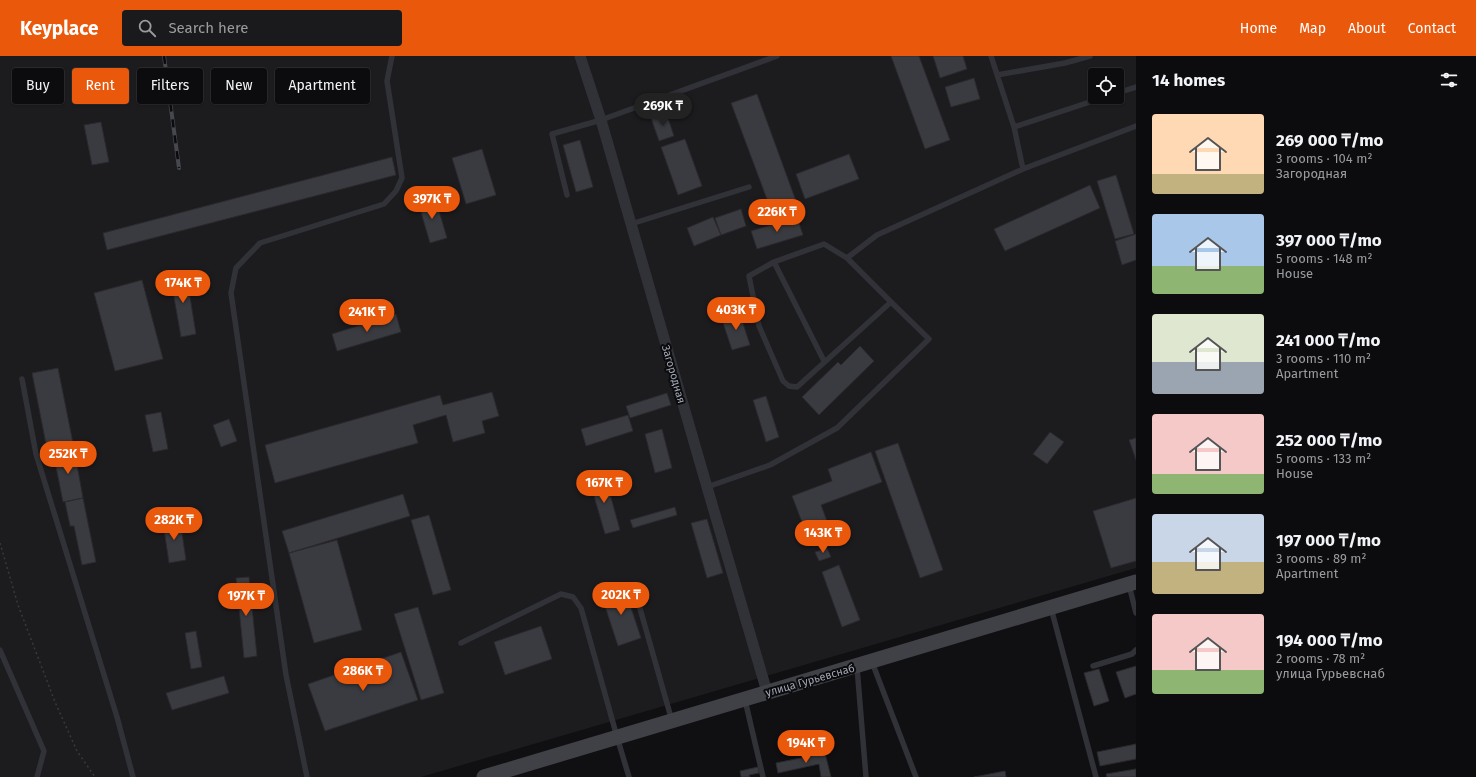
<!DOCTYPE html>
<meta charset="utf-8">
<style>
:root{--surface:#0c0c0e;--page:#1a1a1c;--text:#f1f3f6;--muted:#9a9b9e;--line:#2c2c2e;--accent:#ea580c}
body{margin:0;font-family:"Fira Sans",sans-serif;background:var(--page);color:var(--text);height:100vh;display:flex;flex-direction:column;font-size:15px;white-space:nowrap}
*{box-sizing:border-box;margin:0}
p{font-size:13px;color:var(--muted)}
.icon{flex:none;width:22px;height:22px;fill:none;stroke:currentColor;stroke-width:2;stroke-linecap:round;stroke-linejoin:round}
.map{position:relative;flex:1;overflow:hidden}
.side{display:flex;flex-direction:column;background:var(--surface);width:340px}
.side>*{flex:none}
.hud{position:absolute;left:12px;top:12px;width:380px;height:36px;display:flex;gap:8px}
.buttons{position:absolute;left:1088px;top:12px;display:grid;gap:8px}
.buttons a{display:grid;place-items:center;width:36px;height:36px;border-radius:4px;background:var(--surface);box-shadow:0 1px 3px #0004,0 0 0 1px var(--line);font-size:20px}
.price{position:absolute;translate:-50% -34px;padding:0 9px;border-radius:14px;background:var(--accent);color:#fff;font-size:13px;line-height:26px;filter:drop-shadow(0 1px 2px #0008)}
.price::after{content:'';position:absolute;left:50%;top:24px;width:12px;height:9px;margin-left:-6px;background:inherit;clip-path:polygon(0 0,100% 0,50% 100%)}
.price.on{background:#222;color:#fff}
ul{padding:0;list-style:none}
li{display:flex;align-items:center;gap:12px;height:100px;padding:0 16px}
li span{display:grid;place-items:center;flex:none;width:112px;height:80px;border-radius:4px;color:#555}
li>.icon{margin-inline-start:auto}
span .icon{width:48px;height:48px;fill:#fffc;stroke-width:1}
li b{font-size:17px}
h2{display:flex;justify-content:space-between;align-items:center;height:48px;padding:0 16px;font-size:17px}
.chip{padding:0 14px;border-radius:4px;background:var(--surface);box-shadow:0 1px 3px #0004,0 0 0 1px var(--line);font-size:14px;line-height:36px}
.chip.on{background:var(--accent);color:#fff}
header{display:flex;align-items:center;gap:24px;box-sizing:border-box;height:56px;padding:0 20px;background:var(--accent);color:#fff}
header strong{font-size:19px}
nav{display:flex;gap:22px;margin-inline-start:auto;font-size:14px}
.search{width:280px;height:36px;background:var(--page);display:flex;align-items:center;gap:10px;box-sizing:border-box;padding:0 14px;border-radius:4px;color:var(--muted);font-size:15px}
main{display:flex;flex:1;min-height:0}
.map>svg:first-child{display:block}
</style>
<header>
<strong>Keyplace</strong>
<div class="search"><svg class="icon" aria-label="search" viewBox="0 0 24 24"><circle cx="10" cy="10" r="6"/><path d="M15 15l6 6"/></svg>Search here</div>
<nav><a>Home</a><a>Map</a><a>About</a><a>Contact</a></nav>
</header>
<main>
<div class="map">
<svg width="1136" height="721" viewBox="0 0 1136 721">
<rect width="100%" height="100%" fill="#101012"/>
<path fill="#1c1c1f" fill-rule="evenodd" d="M0 0H1136V512L421 721H0ZM1095 19H1117V41H1095Z"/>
<path fill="#3a3b40" stroke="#2a2a2e" d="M891 0H919L950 84 925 93Z
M933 0H963L967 13 940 22Z
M349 14 354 30 306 43 301 27Z
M974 22 980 43 951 51 945 31Z
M757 38 796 145 771 154 731 47Z
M666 56 674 80 659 85 651 62Z
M101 66 109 106 92 109 84 69Z
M685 83 702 130 678 139 661 91Z
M580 84 593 131 576 136 563 89Z
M482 93 496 139 466 148 452 102Z
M849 98 859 123 805 143 796 118Z
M392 101 396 119 107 194 103 177Z
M1116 119 1134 178 1115 183 1097 125Z
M1090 129 1100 152 1005 195 994 173Z
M435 141 447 182 430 187 418 146Z
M741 153 746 170 721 179 715 162Z
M713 161 721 179 694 190 687 172Z
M797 161 803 179 757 193 751 175Z
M1136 178V204L1122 209 1115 185Z
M186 216 196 278 181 281 170 219Z
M142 224 163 303 115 315 94 237Z
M739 255 750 289 732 294 721 261Z
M396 258 401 276 337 295 332 278Z
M860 290 874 305 819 359 802 341 838 306 841 309Z
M58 312 74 392 48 398 32 317Z
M492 336 499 360 482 365 485 377 453 386 446 359 413 369 418 387 275 427 265 389 440 339 443 349Z
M667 337 671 349 630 362 626 350Z
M766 340 779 381 766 386 753 344Z
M161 356 168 393 153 396 145 359Z
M628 359 633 375 586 390 581 373Z
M229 363 237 385 221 391 213 369Z
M662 373 672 412 655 417 645 378Z
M1050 376 1064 386 1047 408 1033 398Z
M1136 382V404L1129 384Z
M898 387 943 514 920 522 875 395Z
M74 392 83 442 63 446 53 396Z
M871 396 882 426 821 449 827 465 805 474 792 440 832 425 828 413Z
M596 414 600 428 607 427 620 474 605 478 587 416Z
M403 438 410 460 289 497 282 475Z
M83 442 96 506 82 509 74 470H70L65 446Z
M1136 442V505L1111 512 1093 455Z
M675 451 677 459 633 472 630 464Z
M429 459 451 534 433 539 411 464Z
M707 463 723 517 707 522 691 467Z
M180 464 186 504 169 507 163 466Z
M337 484 362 574 314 587 289 497Z
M827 492 831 501 819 505 815 496Z
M839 509 860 564 842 571 822 516Z
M249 521 257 600 244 602 236 522Z
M624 530 641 582 618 590 601 538Z
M418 551 444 637 421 644 394 558Z
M541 570 552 603 505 619 494 586Z
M196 575 202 611 191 613 185 577Z
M401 596 418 644 325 675 308 628Z
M1136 610V638L1125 642 1116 616Z
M1099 613 1109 645 1094 650 1084 617Z
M224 620 229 637 172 654 166 637Z
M1136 688V703L1100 710 1097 696Z
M825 697 831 721H821L819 708 778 717 776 707Z
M758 711 759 717 749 719 750 721H741L740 715Z
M1136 713V721H1107L1106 718Z
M1005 715 1006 721H974Z"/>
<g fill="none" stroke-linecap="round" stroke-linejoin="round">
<path stroke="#37393e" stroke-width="1.5" stroke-dasharray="2 3" stroke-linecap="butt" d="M0 487 18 549 55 646 77 695 95 721"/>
<path stroke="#313237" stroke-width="5.5" d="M991 0 1014 71
M997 19 1065 7 1090 0
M1117 37 1136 31
M1023 113 1014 71 1105 41
M567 139 552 78 601 64 777 0
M631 168 749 131
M847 202 877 179 1023 113 1136 70
M774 206 824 305
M22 323 36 398 117 661 133 721
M707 431 770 409 837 372 929 283 891 246 797 331 789 330 783 325 759 270 749 220 774 206 824 188 847 202 891 246
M1129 529 1136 557
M637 542 672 665
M1051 552 1096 721
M461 587 561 538 573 541 581 552 617 681 629 721
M0 594 44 695 37 721
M872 606 916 721
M1093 610 1132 598 1136 594
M857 611 866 721
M745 644 763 721
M307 721 286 619 231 237 236 212 260 187 384 148 396 135 402 122 387 25 392 0"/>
<path stroke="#313237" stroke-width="11" d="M580 0 601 64 707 431 767 636"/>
<path stroke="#3f4147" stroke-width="15" d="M484 721 1136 526"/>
<g stroke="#46484e" stroke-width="4">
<path id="rail" d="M164 0 179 112"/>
</g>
<use href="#rail" stroke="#0b0b0d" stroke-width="2.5" stroke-dasharray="8" stroke-linecap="butt"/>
</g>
<g text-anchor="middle" stroke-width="4" stroke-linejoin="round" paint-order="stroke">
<g font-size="11" fill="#a0a6b4" stroke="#0b0b0d">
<text transform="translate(674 318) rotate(74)" y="4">Загородная</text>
<text transform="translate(810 624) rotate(-16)" y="4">улица Гурьевснаб</text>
</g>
</g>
</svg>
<div class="buttons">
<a><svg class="icon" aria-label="locate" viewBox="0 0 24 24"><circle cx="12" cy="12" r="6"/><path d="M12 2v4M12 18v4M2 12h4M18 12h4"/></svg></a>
</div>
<b class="price on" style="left:663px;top:71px">269K ₸</b>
<b class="price" style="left:432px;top:164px">397K ₸</b>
<b class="price" style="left:777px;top:177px">226K ₸</b>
<b class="price" style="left:183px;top:248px">174K ₸</b>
<b class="price" style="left:736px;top:275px">403K ₸</b>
<b class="price" style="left:367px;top:277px">241K ₸</b>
<b class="price" style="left:68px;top:419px">252K ₸</b>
<b class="price" style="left:604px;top:448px">167K ₸</b>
<b class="price" style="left:174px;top:485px">282K ₸</b>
<b class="price" style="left:823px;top:498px">143K ₸</b>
<b class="price" style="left:621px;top:560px">202K ₸</b>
<b class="price" style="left:246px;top:561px">197K ₸</b>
<b class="price" style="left:363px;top:636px">286K ₸</b>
<b class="price" style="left:806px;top:708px">194K ₸</b>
<div class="hud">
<a class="chip">Buy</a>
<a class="chip on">Rent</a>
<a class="chip">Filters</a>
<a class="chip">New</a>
<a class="chip">Apartment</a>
</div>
</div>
<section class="side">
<h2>14 homes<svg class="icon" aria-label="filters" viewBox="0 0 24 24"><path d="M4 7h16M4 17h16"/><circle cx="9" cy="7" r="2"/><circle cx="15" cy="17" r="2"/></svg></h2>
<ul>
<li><span style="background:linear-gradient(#ffd9b3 75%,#c2b280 0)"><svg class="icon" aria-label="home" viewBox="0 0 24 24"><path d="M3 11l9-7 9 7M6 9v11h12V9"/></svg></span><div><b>269 000 ₸/mo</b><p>3 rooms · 104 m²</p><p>Загородная</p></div></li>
<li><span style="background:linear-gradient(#a9c7e8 65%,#8fb573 0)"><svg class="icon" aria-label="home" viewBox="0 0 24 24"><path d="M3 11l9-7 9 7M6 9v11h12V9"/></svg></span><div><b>397 000 ₸/mo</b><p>5 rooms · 148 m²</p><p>House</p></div></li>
<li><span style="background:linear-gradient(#dfe7d0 60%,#9aa5b1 0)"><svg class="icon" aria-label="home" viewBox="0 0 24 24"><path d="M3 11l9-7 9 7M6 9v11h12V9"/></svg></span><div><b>241 000 ₸/mo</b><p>3 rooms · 110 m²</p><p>Apartment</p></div></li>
<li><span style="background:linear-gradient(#f6c9c9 75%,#8fb573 0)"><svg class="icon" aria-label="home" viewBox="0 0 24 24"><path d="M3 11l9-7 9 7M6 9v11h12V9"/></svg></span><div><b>252 000 ₸/mo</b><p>5 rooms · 133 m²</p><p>House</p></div></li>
<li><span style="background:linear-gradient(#c9d6e8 60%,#c2b280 0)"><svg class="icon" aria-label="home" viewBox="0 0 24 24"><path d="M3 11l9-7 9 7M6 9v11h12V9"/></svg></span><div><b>197 000 ₸/mo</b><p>3 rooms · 89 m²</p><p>Apartment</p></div></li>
<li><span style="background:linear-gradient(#f6c9c9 70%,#8fb573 0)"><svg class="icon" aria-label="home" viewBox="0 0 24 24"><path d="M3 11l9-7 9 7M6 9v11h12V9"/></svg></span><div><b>194 000 ₸/mo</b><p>2 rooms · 78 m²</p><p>улица Гурьевснаб</p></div></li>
</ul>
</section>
</main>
